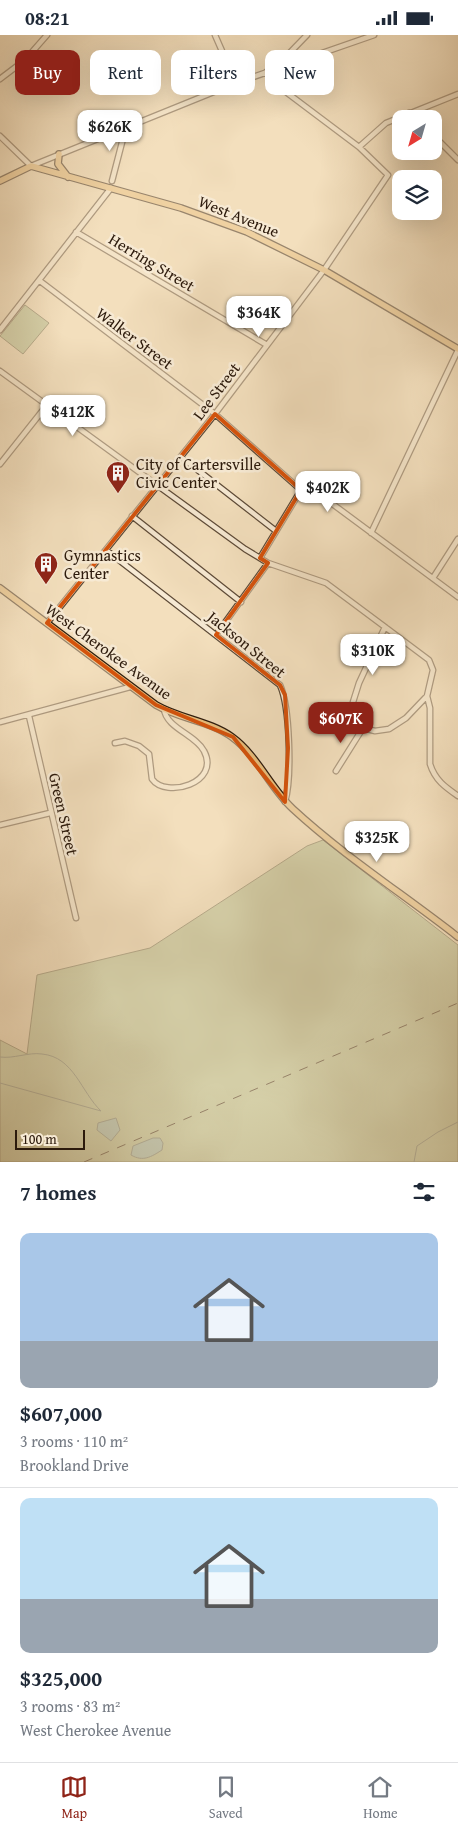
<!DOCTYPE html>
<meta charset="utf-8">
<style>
:root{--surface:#fff;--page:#f2f2f3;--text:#1f2937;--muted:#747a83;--line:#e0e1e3;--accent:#8f2418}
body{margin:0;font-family:"Gentium Book Plus",serif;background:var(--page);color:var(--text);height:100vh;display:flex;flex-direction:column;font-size:19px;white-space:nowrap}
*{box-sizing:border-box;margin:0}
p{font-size:16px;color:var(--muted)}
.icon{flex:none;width:28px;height:28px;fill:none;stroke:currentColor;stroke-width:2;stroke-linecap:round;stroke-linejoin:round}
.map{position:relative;height:1127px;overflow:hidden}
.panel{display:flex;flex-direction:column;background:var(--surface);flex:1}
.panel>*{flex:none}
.hud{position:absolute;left:15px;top:15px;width:429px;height:45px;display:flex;gap:10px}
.needle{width:32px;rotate:217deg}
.fabs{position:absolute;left:392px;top:75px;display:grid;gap:10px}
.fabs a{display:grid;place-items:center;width:50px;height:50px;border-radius:10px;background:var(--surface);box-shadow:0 5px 20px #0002;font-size:25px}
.scale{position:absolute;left:15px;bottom:12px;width:70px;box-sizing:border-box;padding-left:5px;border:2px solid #2c1a0c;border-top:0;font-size:14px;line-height:18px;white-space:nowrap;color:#2c1a0c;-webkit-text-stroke:4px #f7ead4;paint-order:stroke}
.price{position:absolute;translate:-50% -42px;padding:0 11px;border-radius:10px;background:#fff;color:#222;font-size:16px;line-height:32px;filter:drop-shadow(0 1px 2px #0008)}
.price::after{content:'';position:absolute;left:50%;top:30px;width:15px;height:11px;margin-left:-8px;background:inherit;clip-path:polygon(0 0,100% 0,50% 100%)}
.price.active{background:var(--accent);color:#fff}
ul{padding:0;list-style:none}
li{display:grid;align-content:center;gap:10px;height:265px;padding:0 20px}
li+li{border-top:1px solid var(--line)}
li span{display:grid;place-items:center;height:155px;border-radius:10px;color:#555}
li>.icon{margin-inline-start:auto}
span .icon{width:90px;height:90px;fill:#fffc;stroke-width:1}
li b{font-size:21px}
h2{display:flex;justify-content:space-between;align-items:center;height:60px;padding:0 20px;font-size:21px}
.pill{padding:0 18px;border-radius:10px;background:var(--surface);box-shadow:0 5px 20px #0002;font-size:18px;line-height:45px}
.pill.active{background:var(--accent);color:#fff}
.status{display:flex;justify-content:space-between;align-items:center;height:35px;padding:0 25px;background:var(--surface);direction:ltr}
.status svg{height:14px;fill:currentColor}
.dock{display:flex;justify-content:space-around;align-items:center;height:70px;border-top:1px solid var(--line);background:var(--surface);font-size:14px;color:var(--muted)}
.dock a{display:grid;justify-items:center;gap:2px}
.dock .active{color:var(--accent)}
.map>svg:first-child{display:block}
</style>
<div class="status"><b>08:21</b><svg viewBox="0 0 49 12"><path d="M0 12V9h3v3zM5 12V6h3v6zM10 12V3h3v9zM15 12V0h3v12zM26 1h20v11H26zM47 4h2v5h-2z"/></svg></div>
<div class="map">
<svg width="458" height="1127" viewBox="0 0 458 1127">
<rect width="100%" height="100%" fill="#f3dfbd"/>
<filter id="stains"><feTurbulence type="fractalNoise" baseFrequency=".004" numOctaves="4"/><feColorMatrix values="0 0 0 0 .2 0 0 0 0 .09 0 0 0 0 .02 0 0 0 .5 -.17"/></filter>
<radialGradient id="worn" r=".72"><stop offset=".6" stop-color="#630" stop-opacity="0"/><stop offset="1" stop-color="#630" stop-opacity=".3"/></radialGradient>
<path fill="#b6c394" stroke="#716e50" d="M25 270 49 288 23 319 0 301Z
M323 805 458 910V1127H0V1005L27 1019 37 940 150 913 307 811Z"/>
<path fill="#9bbdb2" stroke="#6f7c70" d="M116 1083 120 1095 111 1106 97 1095 98 1088Z
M153 1103H160L163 1108 162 1115C151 1122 143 1127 131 1120L133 1111Z"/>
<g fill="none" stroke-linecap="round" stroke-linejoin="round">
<path stroke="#6f7c70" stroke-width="1" d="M0 1022C14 1024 28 1017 42 1019 74 1022 81 1057 101 1076L0 1048
M414 1127 417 1111 438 1097 458 1087"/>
<g stroke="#5e4b38" stroke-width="7">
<path id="minor" d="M215 0 236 48
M275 33 307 0
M0 44 25 25 47 0
M409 78 416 84
M0 101 31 131 236 48 374 0
M434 101 458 125
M359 112 386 88 458 59
M112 146 126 92
M76 197 267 310
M40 246 215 379 301 455 315 456 458 562
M0 295 111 153
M0 336 245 514 268 528 326 548 385 592 429 625 433 635 427 661 406 683 389 694 375 696 363 693 358 687 353 667 359 648 385 592
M181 422 276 496
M0 429 47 370
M132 481 241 567
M371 498 458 315
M106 515 280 650C290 672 292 743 285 767
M260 523 301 455
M433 543 458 504
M47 588 215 379 324 235 388 140 359 112 274 48 266 37
M216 600 268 528
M427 661 430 673V729C435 745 445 752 458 761
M29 681 76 883
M0 687 130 652
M115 708 125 706 139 711 149 719 152 744C166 764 221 748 204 716 196 700 166 693 164 674
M336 736 363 693
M0 790 50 778"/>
</g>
<g stroke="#2c1a0c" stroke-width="8">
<path id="major" d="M59 119 58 129 68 142
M0 146 31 131 181 173 247 197 324 235 458 314
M0 553 156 670C180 684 210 686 232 702 258 721 270 753 293 774 344 821 403 859 458 902"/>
</g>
<use href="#minor" stroke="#f7ead4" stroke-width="4.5"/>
<use href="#major" stroke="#eac07e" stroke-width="5.5"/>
<path stroke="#2c1a0c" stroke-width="1" stroke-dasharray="9 9" stroke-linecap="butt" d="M84 1127 458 968"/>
</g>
<path d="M0 0H458V1127H0ZM215 379 301 455 260 523 268 528 216 600 280 650 285 660 288 713 285 767 233 702 156 670 47 588Z" fill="#f3dfbd" fill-opacity=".55" fill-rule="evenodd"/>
<path fill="none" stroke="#d5530c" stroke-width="4" stroke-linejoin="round" d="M215 379 301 455 260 523 268 528 216 600 280 650 285 660 288 713 285 767 233 702 156 670 47 588Z"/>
<defs>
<g id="building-pin" transform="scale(1.25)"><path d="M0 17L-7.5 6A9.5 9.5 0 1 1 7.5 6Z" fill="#8f2418" stroke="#f7ead4"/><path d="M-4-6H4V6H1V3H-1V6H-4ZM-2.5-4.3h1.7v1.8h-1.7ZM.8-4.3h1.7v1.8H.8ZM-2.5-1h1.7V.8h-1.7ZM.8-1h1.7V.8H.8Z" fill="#fff"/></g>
</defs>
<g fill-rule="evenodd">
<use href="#building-pin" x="118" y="438"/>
<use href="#building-pin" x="46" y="529"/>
</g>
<g text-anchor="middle" stroke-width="5" stroke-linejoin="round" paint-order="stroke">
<g font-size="16" fill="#2c1a0c" stroke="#f7ead4">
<text transform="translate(239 181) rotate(22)" y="6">West Avenue</text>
<text transform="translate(152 227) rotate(31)" y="6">Herring Street</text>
<text transform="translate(135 303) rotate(37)" y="6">Walker Street</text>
<text transform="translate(216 356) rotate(-53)" y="6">Lee Street</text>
<text transform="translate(247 609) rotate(39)" y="6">Jackson Street</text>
<text transform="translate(109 616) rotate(36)" y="6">West Cherokee Avenue</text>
<text transform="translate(64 779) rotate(77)" y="6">Green Street</text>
</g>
<g font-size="16" fill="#2c1a0c" stroke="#f7ead4" text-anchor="start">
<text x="136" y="435">City of Cartersville<tspan x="136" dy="18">Civic Center</tspan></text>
<text x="64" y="526">Gymnastics<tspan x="64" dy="18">Center</tspan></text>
</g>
</g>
<rect width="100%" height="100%" filter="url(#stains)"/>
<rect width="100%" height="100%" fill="url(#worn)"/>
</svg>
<div class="fabs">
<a><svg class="needle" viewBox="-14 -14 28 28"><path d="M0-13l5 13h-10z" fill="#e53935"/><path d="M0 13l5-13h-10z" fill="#747a83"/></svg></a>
<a><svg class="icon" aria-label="layers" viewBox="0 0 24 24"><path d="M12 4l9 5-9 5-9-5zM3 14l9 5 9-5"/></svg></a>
</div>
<div class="scale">100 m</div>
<b class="price" style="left:110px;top:117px">$626K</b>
<b class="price" style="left:259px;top:303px">$364K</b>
<b class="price" style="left:73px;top:402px">$412K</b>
<b class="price" style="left:328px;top:478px">$402K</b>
<b class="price" style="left:373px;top:641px">$310K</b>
<b class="price active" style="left:341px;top:709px">$607K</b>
<b class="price" style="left:377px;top:828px">$325K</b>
<div class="hud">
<a class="pill active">Buy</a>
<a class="pill">Rent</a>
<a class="pill">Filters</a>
<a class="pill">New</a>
</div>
</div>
<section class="panel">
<h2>7 homes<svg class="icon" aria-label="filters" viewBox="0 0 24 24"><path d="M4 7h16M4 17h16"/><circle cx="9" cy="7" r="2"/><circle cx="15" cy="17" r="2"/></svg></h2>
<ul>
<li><span style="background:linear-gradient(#a9c7e8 70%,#9aa5b1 0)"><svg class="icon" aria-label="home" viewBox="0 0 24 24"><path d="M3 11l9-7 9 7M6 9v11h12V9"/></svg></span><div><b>$607,000</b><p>3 rooms · 110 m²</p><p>Brookland Drive</p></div></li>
<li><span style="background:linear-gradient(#bfe0f5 65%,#9aa5b1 0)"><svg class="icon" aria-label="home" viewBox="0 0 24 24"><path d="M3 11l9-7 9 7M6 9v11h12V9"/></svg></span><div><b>$325,000</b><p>3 rooms · 83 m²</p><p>West Cherokee Avenue</p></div></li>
</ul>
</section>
<nav class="dock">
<a class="active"><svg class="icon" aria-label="map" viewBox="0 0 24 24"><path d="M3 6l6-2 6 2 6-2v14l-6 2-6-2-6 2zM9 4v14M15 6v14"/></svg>Map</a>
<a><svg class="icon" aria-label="saved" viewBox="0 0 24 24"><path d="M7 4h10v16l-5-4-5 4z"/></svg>Saved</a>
<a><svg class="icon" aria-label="home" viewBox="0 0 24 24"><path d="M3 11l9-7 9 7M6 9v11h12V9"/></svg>Home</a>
</nav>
